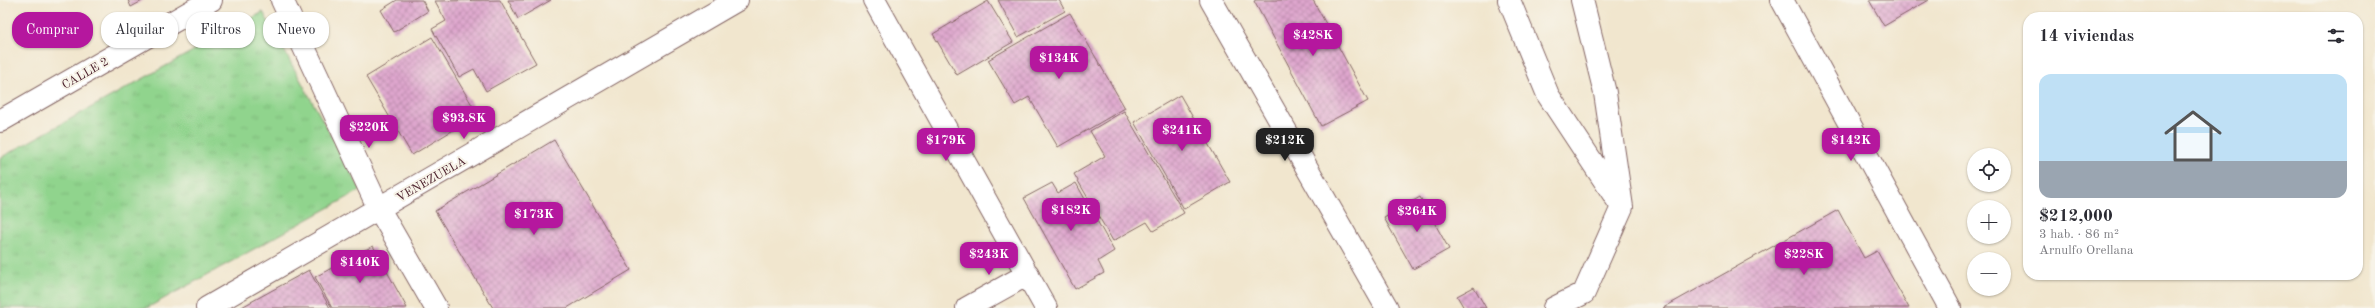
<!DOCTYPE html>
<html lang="es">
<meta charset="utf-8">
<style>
:root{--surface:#fff;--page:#f2f2f3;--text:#2b2b33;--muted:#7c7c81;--line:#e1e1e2;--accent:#b5179e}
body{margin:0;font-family:"Old Standard TT",serif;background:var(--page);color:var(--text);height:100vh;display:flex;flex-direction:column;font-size:15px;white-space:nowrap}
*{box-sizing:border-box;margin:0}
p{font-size:13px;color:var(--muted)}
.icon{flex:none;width:22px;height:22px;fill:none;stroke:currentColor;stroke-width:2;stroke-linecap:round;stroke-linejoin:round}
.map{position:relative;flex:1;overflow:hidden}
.side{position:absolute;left:2023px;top:12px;width:340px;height:268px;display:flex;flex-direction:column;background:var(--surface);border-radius:16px;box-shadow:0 1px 3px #0004}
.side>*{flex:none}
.top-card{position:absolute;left:12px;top:12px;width:380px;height:36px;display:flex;gap:8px}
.tools{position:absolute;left:1967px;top:148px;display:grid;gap:8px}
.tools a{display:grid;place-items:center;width:44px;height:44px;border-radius:50%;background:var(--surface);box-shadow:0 1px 3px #0004;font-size:20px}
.price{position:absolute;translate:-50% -34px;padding:0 9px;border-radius:8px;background:var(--accent);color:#fff;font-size:13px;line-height:26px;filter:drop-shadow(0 1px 2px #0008)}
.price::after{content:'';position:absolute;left:50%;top:24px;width:12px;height:9px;margin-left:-6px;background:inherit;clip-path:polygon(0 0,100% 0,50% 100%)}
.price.on{background:#222;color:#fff}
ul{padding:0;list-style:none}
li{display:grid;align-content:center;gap:8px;height:212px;padding:0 16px}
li+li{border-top:1px solid var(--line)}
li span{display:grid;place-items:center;height:124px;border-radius:12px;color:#555}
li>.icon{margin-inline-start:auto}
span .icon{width:72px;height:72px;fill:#fffc;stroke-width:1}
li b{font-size:17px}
h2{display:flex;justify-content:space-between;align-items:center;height:48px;padding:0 16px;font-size:17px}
.tag{padding:0 14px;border-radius:16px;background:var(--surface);box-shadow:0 1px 3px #0004;font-size:14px;line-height:36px}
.tag.on{background:var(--accent);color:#fff}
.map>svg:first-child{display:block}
</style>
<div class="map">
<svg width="2375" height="308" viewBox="0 0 2375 308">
<defs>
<pattern id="park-tufts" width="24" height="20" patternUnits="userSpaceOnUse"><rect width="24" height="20" fill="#90d48d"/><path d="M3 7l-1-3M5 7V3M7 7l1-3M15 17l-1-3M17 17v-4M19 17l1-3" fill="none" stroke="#7eb67a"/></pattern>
<pattern id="building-cross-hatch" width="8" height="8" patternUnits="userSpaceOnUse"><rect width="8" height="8" fill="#dea6cd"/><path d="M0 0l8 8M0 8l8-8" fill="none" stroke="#b687a7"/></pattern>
</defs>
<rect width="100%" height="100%" fill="#f7f3e8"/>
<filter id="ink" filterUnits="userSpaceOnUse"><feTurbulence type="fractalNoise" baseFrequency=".025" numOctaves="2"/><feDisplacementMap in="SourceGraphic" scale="8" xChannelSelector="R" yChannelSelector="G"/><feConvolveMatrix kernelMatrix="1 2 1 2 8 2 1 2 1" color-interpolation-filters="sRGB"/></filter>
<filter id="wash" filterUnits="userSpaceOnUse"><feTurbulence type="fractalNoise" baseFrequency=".012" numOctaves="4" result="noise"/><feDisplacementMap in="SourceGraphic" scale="16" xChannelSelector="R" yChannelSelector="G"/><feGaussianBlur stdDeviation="0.9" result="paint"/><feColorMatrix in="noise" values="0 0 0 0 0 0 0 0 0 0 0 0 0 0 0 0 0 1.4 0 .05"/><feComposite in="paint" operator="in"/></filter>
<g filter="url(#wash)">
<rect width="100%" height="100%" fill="#f1e6ce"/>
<path fill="url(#park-tufts)" stroke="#6d7a5c" d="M263 12 361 190 147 308H0V158Z"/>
<g id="blocks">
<path fill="url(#building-cross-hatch)" d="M128 0H144L131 7Z
M397 0H422L428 11 394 32 381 10Z
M500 0 536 63 486 91 474 69 459 77 432 29 446 21 435 1Z
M508 0H551L518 19Z
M998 0H1059L1065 11 1018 37Z
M1256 0H1313L1368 101 1321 126 1254 1Z
M1869 0H1929L1884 26Z
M988 1 1013 42 957 75 933 34Z
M1070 13 1125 108 1058 147 1029 97 1015 105 988 60Z
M432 37 478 115 412 155 366 77Z
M1180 95 1230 182 1184 209 1134 122Z
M1124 111 1184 213 1153 231 1147 222 1113 241 1074 174 1105 156 1090 131Z
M554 140 631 270 567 308H493L435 211Z
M1052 183 1058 193 1076 183 1114 251 1098 261 1104 273 1075 289 1024 198Z
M1420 197 1449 249 1413 269 1384 218Z
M1838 210 1864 258 1877 251 1909 308H1663Z
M373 246 407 308H332L315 277Z
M309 270 330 308H240Z
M1474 287 1486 308H1464L1457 296Z"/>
</g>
</g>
<g filter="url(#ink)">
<use href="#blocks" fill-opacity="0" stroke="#846564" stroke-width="1"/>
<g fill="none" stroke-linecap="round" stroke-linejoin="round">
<g stroke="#846564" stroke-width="24">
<path id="minor" d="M282 0 379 209 436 308
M874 0 1046 308
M1211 0 1387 308
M1509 0 1548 95 1618 201
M1782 0 1950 308
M0 121 211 0
M207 308 737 0
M967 308 1028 274
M1554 308 1584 293 1622 207 1605 93 1582 0"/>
</g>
<use href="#minor" stroke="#fff" stroke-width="22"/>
</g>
</g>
<g text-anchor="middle" stroke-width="4" stroke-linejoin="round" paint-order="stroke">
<g font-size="12" fill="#4a1f2b" stroke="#f7f3e8">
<text transform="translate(85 73) rotate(-30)" y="4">CALLE 2</text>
<text transform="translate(431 179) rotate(-30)" y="4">VENEZUELA</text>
</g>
</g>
</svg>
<div class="tools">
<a><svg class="icon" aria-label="locate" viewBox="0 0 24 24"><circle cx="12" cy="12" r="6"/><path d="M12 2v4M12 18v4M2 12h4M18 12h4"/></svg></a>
<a>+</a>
<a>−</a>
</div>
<b class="price" style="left:1313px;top:57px">$428K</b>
<b class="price" style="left:1059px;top:80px">$134K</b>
<b class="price" style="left:464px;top:140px">$93.8K</b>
<b class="price" style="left:369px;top:149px">$220K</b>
<b class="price" style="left:1182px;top:152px">$241K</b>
<b class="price" style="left:946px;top:162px">$179K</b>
<b class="price on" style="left:1285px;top:162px">$212K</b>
<b class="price" style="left:1851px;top:162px">$142K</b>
<b class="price" style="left:1071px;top:232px">$182K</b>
<b class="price" style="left:1417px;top:233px">$264K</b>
<b class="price" style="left:534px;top:236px">$173K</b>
<b class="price" style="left:989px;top:276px">$243K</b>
<b class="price" style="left:1804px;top:276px">$228K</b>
<b class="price" style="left:360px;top:284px">$140K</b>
<div class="top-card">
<a class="tag on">Comprar</a>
<a class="tag">Alquilar</a>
<a class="tag">Filtros</a>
<a class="tag">Nuevo</a>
</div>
<section class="side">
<h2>14 viviendas<svg class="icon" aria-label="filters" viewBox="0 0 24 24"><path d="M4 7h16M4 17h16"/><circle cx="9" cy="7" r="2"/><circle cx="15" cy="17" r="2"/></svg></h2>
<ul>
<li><span style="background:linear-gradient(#bfe0f5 70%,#9aa5b1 0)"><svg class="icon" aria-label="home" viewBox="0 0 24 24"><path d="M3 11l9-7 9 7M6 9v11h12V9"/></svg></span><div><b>$212,000</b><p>3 hab. · 86 m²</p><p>Arnulfo Orellana</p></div></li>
</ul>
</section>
</div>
